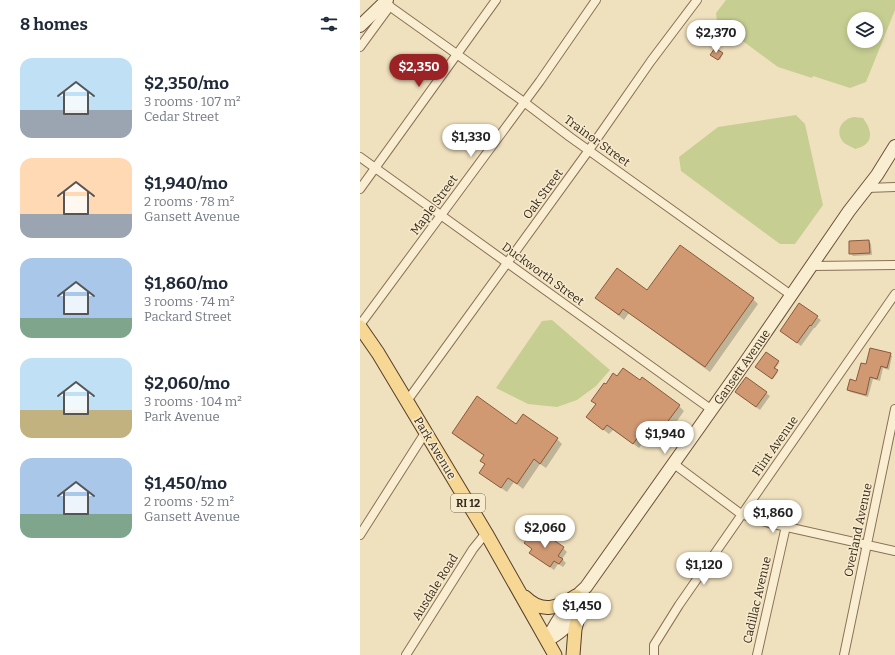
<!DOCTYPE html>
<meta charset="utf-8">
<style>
:root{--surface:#fff;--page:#f6f6f7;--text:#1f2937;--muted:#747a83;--accent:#9b2325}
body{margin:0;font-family:Bitter,serif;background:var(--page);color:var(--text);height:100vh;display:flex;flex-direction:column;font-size:15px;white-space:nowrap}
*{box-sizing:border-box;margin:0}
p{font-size:13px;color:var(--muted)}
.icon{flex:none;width:22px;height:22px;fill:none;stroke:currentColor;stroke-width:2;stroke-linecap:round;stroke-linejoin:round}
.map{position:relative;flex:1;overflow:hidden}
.drawer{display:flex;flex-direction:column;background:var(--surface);width:360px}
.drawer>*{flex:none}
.buttons{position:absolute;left:487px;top:12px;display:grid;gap:8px}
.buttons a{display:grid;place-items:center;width:36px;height:36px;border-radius:50%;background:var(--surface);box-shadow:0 2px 6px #0003;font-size:20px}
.price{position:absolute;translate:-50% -34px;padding:0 9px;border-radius:14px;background:#fff;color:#222;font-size:13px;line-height:26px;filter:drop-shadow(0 1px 2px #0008)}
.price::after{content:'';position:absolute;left:50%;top:24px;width:12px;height:9px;margin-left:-6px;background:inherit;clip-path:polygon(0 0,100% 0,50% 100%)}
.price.selected{background:var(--accent);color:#fff}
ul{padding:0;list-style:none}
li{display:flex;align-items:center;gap:12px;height:100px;padding:0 20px}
li span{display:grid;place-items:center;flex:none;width:112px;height:80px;border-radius:12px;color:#555}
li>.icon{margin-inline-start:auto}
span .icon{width:48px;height:48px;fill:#fffc;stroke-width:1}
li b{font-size:17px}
h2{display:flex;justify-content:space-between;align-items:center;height:48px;padding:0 20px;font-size:17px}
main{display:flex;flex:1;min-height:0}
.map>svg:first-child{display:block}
</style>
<main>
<section class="drawer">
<h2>8 homes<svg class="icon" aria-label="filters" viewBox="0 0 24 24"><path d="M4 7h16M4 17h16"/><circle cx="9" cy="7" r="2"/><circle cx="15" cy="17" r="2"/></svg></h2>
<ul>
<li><span style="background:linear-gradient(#bfe0f5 65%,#9aa5b1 0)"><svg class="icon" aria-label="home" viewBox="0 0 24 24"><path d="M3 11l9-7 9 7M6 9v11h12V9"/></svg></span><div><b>$2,350/mo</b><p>3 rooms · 107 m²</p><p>Cedar Street</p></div></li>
<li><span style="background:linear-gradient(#ffd9b3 70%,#9aa5b1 0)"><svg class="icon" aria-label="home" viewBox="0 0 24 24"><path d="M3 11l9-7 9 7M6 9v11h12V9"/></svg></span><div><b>$1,940/mo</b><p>2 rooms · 78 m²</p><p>Gansett Avenue</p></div></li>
<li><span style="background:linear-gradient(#a9c7e8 75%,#7fa58c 0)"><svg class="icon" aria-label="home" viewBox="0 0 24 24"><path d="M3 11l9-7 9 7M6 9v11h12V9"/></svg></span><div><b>$1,860/mo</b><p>3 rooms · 74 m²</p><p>Packard Street</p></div></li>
<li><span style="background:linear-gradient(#bfe0f5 65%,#c2b280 0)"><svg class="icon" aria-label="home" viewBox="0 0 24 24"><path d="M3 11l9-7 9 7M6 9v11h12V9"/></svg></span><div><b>$2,060/mo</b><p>3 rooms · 104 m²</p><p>Park Avenue</p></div></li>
<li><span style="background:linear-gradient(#a9c7e8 70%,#7fa58c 0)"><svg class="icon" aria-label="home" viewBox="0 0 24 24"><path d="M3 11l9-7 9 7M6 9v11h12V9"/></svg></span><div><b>$1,450/mo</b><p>2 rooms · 52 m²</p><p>Gansett Avenue</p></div></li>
</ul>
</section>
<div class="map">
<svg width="535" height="655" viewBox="0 0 535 655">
<rect width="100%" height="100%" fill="#f0e1be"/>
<path fill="#c7ce92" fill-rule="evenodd" d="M366 0H535V10L506 82 490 88 453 76 452 78 418 67 357 22 356 13ZM494 19H516V41H494Z
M436 115 445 124 463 205 435 244H420L321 171 319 157 358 127Z
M494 117 503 118C513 131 514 145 495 149 492 147 487 145 484 143 474 132 481 119 494 117Z
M192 320 250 370 236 386 217 400 197 407 168 404 136 388 182 321Z"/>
<path fill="#0003" d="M362 54H363L360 60 352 56Z
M509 241 511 244 512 255 493 256 490 253Z
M288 291 393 299 398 304 350 372 269 313 264 320 237 298Z
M439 305 461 320 455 328H454L441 346 421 331Z
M406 353 419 363 415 369 418 372 413 379 397 367Z
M530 354 532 356 529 370 523 368 520 381 513 379 508 397 490 392 488 390 497 382 507 366Z
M406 393 410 396 400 410 380 396Z
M232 400 319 406 324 411 300 445 288 436 279 448 253 430 249 434 227 417 237 405Z
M157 425 197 439 202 444 186 468 180 464 163 489 154 482 147 492 126 478 121 473 126 465 121 461 124 456 98 438 93 433Z
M178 541 203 548 207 552 202 559 206 563 203 567 198 564 194 570 174 556 173 549 165 543Z"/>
<path fill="#d09972" stroke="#895a3b" d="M355 48 363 53 358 60 350 55Z
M509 240 510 253 489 254V241Z
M320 245 394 298 345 367 263 309 259 315 235 298 257 268 287 290Z
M439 303 458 316 451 326 450 325 437 343 420 331Z
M510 348 531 353 527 368 521 366 517 379 510 377 506 395 487 390 490 379 496 381 501 363 506 364Z
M406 352 419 361 414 368 418 370 412 379 395 367Z
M263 368 280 380 282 377 320 405 294 440 282 432 273 444 247 425 243 430 226 417 236 404 231 401 244 383 246 384 253 373 257 376Z
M386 377 407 392 396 407 375 392Z
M117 396 156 424 163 414 198 438 180 464 174 459 157 484 148 478 141 488 119 473 125 464 120 461 124 455 92 433Z
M183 533 204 547 198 556 203 559 199 564 194 561 190 567 169 553 172 549 164 543 170 535 178 540Z"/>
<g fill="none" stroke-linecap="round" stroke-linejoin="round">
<g stroke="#897156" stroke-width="10">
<path id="street" d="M25 3 164 102 210 137 431 295
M0 47 30 6
M0 157 352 410
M507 188 535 187
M0 189 136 0
M452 266 535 265
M0 325 180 81 236 0
M47 401 229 150 291 61 337 0
M314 464 381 514 409 523 535 551
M0 535 65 433
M46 655 113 549 126 533
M294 655V645L319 605 535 294
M397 655 426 526
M484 655 535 409"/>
</g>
<g stroke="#6b523a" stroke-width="14">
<path id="secondary" d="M0 26 27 0
M187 640C197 620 209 602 226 587L384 364 489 211 517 175 535 146
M187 640C202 633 211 623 219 610"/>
</g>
<g stroke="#563f2b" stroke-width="15">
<path id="primary" d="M0 327 18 353 126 533 195 655
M165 597C182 614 198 608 216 596
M213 655 215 629 221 606"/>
</g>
<use href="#street" stroke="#faeed2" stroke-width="8"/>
<use href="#secondary" stroke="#faeed2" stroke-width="12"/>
<use href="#primary" stroke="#f6d793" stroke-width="13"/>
</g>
<g text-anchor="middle" stroke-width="3" stroke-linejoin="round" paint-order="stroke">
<rect fill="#f7ebce" stroke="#716351" stroke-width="1" x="91" y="494" width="34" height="18" rx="3"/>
<g font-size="11" font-weight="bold" fill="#38291b">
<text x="108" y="507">RI 12</text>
</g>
<g font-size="12" fill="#38291b" stroke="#f7ebce">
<text transform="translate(237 141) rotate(36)" y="4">Trainor Street</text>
<text transform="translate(183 194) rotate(-54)" y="4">Oak Street</text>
<text transform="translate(74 205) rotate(-54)" y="4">Maple Street</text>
<text transform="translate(183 274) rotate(36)" y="4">Duckworth Street</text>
<text transform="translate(382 367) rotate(-55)" y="4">Gansett Avenue</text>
<text transform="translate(415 446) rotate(-55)" y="4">Flint Avenue</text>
<text transform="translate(75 448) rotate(59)" y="4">Park Avenue</text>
<text transform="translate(498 530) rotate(-78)" y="4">Overland Avenue</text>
<text transform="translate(75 587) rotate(-58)" y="4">Ausdale Road</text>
<text transform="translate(397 600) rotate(-77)" y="4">Cadillac Avenue</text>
</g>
</g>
</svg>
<div class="buttons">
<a><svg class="icon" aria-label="layers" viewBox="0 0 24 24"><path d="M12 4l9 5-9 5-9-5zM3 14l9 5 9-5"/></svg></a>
</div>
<b class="price" style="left:356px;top:54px">$2,370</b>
<b class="price selected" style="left:59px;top:88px">$2,350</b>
<b class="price" style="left:111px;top:158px">$1,330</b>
<b class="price" style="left:305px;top:455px">$1,940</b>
<b class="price" style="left:413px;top:534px">$1,860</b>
<b class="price" style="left:185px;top:549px">$2,060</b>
<b class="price" style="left:344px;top:586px">$1,120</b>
<b class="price" style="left:222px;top:627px">$1,450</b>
</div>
</main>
